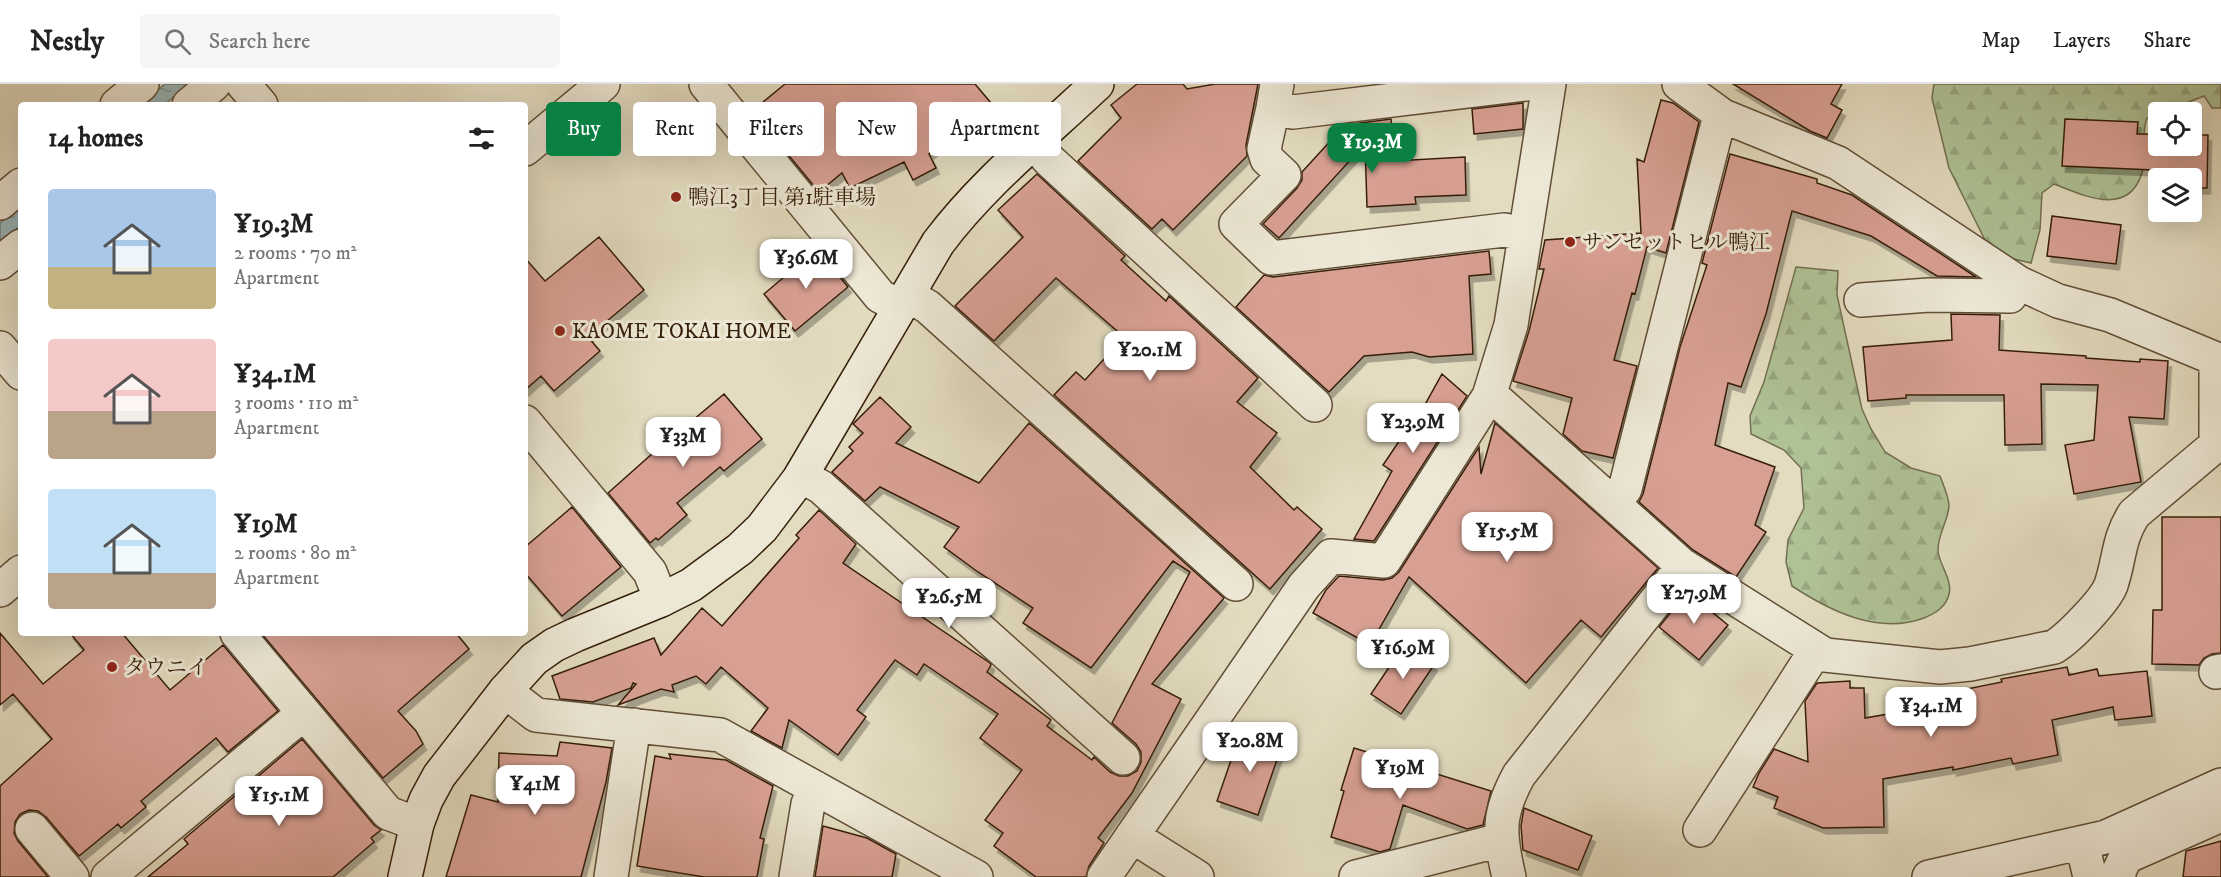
<!DOCTYPE html>
<meta charset="utf-8">
<style>
:root{--surface:#fff;--page:#f6f6f6;--text:#222;--muted:#767676;--line:#e0e0e0;--accent:#0b8043}
body{margin:0;font-family:"IM FELL DW Pica","Noto Serif JP",serif;background:var(--page);color:var(--text);height:100vh;display:flex;flex-direction:column;font-size:22px;white-space:nowrap}
*{box-sizing:border-box;margin:0}
p{font-size:20px;color:var(--muted)}
.icon{flex:none;width:33px;height:33px;fill:none;stroke:currentColor;stroke-width:2;stroke-linecap:round;stroke-linejoin:round}
.map{position:relative;flex:1;overflow:hidden}
.drawer{position:absolute;left:18px;top:18px;width:510px;height:534px;display:flex;flex-direction:column;background:var(--surface);border-radius:6px;box-shadow:0 6px 24px #0002}
.drawer>*{flex:none}
.hud{position:absolute;left:546px;top:18px;width:570px;height:54px;display:flex;gap:12px}
.fabs{position:absolute;left:2148px;top:18px;display:grid;gap:12px}
.fabs a{display:grid;place-items:center;width:54px;height:54px;border-radius:6px;background:var(--surface);box-shadow:0 6px 24px #0002;font-size:30px}
.price{position:absolute;translate:-50% -51px;padding:0 14px;border-radius:12px;background:#fff;color:#222;font-size:20px;line-height:39px;filter:drop-shadow(0 2px 3px #0008)}
.price::after{content:'';position:absolute;left:50%;top:36px;width:18px;height:14px;margin-left:-9px;background:inherit;clip-path:polygon(0 0,100% 0,50% 100%)}
.price.on{background:var(--accent);color:#fff}
ul{padding:0;list-style:none}
li{display:flex;align-items:center;gap:18px;height:150px;padding:0 30px}
li span{display:grid;place-items:center;flex:none;width:168px;height:120px;border-radius:6px;color:#555}
li>.icon{margin-inline-start:auto}
span .icon{width:72px;height:72px;fill:#fffc;stroke-width:1}
li b{font-size:26px}
h2{display:flex;justify-content:space-between;align-items:center;height:72px;padding:0 30px;font-size:26px}
.chip{padding:0 21px;border-radius:6px;background:var(--surface);box-shadow:0 6px 24px #0002;font-size:21px;line-height:54px}
.chip.on{background:var(--accent);color:#fff}
header{display:flex;align-items:center;gap:36px;box-sizing:border-box;height:84px;padding:0 30px;background:var(--surface);border-bottom:2px solid var(--line)}
header strong{font-size:28px}
nav{display:flex;gap:33px;margin-inline-start:auto;font-size:21px}
.search{width:420px;height:54px;background:var(--page);display:flex;align-items:center;gap:15px;box-sizing:border-box;padding:0 21px;border-radius:6px;color:var(--muted);font-size:22px}
.map>svg:first-child{display:block}
</style>
<header>
<strong>Nestly</strong>
<div class="search"><svg class="icon" aria-label="search" viewBox="0 0 24 24"><circle cx="10" cy="10" r="6"/><path d="M15 15l6 6"/></svg>Search here</div>
<nav><a>Map</a><a>Layers</a><a>Share</a></nav>
</header>
<div class="map">
<svg width="2221" height="793" viewBox="0 0 2221 793">
<defs>
<pattern id="forest-firs" width="22" height="20" patternUnits="userSpaceOnUse" patternTransform="scale(1.5)"><rect width="22" height="20" fill="#afc296"/><path d="M5 1l3.5 6h-7zM16 11l3.5 6h-7z" fill="#97a680"/></pattern>
<pattern id="water-ripples" width="26" height="14" patternUnits="userSpaceOnUse" patternTransform="scale(1.5)"><rect width="26" height="14" fill="#9ab9bd"/><path d="M2 4q2-2 4 0t4 0M15 11q2-2 4 0t4 0" fill="none" stroke="#7e9698"/></pattern>
<filter id="shadow"><feDropShadow dx="3.5" dy="6" stdDeviation="0" flood-color="#0004"/></filter>
</defs>
<rect width="100%" height="100%" fill="#e3dcc0"/>
<filter id="stains"><feTurbulence type="fractalNoise" baseFrequency=".00333" numOctaves="4"/><feColorMatrix values="0 0 0 0 .2 0 0 0 0 .09 0 0 0 0 .02 0 0 0 .5 -.17"/></filter>
<radialGradient id="worn" r=".72"><stop offset=".6" stop-color="#630" stop-opacity="0"/><stop offset="1" stop-color="#630" stop-opacity=".3"/></radialGradient>
<path fill="url(#forest-firs)" stroke="#727050" stroke-width="1.5" d="M1934 0H2221V24H2212L2204 12 2147 34C2140 52 2147 70 2142 89 2128 134 2083 111 2054 100L2042 109 2040 146 2031 179 2010 174 1988 162 1949 84 1932 14Z
M1796 183 1838 187 1837 211 1862 325 1871 345 1885 368 1911 384 1940 392C1943 400 1949 413 1949 422 1948 437 1937 452 1938 467 1939 480 1953 497 1949 510 1946 523 1936 529 1924 534 1878 551 1830 527 1792 502L1786 478 1788 456 1804 424 1801 384 1784 366 1751 350 1750 332 1764 298Z"/>
<path fill="url(#water-ripples)" stroke="#727b75" stroke-width="1.5" d="M165 0H189L164 21H140Z
M21 121V141L0 159V139Z"/>
<path fill="#d8a093" stroke="#361f09" stroke-width="1.5" filter="url(#shadow)" d="M785 0H975L991 19 929 70 936 84 913 96 904 78 850 104 842 89 819 108 752 27Z
M1137 0H1183L1187 5 1215 0H1258L1246 61 1247 72 1173 146 1162 135 1152 145 1078 77 1121 34 1111 21Z
M1733 0H1842L1831 20 1842 26 1827 54 1810 47Z
M1661 16 1673 19 1699 38 1666 169 1647 163 1635 210 1632 209 1614 276 1637 282 1613 374 1582 367 1563 350 1572 314 1513 297 1529 247 1544 185H1539L1545 156 1641 149 1637 75 1644 78Z
M1523 19V45L1474 50 1472 25Z
M1391 35 1394 77 1465 73 1466 111 1415 113 1416 120 1367 123 1365 60 1279 154 1263 140 1297 104 1302 96V88L1345 41Z
M2065 35 2138 38 2137 50H2158V62H2192V51H2208L2207 104H2192V94H2158V103H2153V86L2062 82Z
M1730 70 1817 95V99L1852 111 1976 193 1937 192 1871 152 1792 127 1766 230 1741 303 1728 299 1715 361 1775 383 1755 441 1766 448 1736 493 1693 466 1639 418 1643 410 1680 263 1707 181 1702 179Z
M1037 90 1125 172 1121 176 1166 217 1169 212 1258 294 1237 318 1277 349 1250 383 1294 426 1297 423 1322 445 1270 505 1054 311 1076 288 1085 296 1124 253 1056 194 994 257 955 222 1023 153 998 126Z
M2052 132 2121 141 2116 180 2047 172Z
M599 153 644 206 588 253 600 267 554 307 541 292 525 306V174L545 197Z
M817 165 848 203 795 247 764 210Z
M1489 167 1491 190 1469 192 1473 270 1429 273 1412 268 1364 272 1329 308 1236 223 1264 191 1273 193Z
M1951 230 2000 231 1999 266 2086 272V274L2140 278V275L2168 277 2164 335 2129 333 2141 398 2074 410 2065 361 2094 356 2098 301 2041 300 2042 360 2005 361 2004 311H1906V314L1868 317 1863 263 1952 256Z
M1442 290 1467 312 1374 457 1354 455 1392 387 1383 381 1410 341 1413 342Z
M724 310 762 355 724 387 720 383 677 419 687 431 658 456 656 454 650 459 608 409 680 345 681 346Z
M880 313 911 343 896 359 979 399 1029 339 1224 514 1152 600 1181 615 1132 709 1098 754 1104 759 1089 782 1086 793H1036L994 762 1003 749 985 736 1022 686 980 654 998 630 924 580 917 591 895 576 857 626 866 633 838 671 789 636 782 664 751 647 768 624 721 583 706 600 696 592 672 601 674 608 661 605 618 621 636 600 633 599 631 604 593 618 560 615 552 592 654 554 661 571 702 524 722 542 799 454 796 451 819 426 856 460 843 479 990 579 991 581 987 588 1051 636 1047 642 1092 676 1094 673 1110 688 1119 692H1128L1137 687 1141 678V668L1136 660 1112 639 1190 488 1173 477 1091 584 1023 539 1033 524 978 488 944 463 959 443 880 403 865 417 832 388 853 367 849 363 863 349 853 340Z
M1495 339 1658 484 1601 553 1581 536 1526 599 1409 493 1370 561 1313 529 1326 506 1339 492 1383 496 1392 494 1399 488 1479 363 1481 390Z
M572 423 621 483 562 532 525 489V463Z
M2162 433H2221V569L2212 570 2204 574 2199 581 2152 580 2153 526H2162Z
M1688 507 1715 524 1712 528 1728 541 1699 576 1659 543Z
M0 549 43 600 84 566 70 549H122L170 606 223 561 278 627 228 668 216 654 141 717 146 723 121 744 118 740 79 772 46 733 38 727 29 726 20 730 15 738 14 749 18 757 48 793H0V702L52 655 13 610 0 621Z
M261 549H456L469 565 398 627 416 647 423 660 383 694Z
M1404 561 1434 581 1401 630 1371 610Z
M2067 583 2069 591 2097 585 2099 592 2147 587 2152 632 2115 636 2113 623 2052 636 2058 671 2013 680 2011 674 1953 686V683L1883 695 1884 743 1823 744 1774 724 1778 713 1753 703 1759 689 1774 665 1808 678 1805 617 1817 599 1850 597V604H1864L1865 634 1940 621 1937 611 2002 598 2001 595Z
M1241 647 1282 661 1258 731 1217 717Z
M302 655 374 741 381 746 371 754 374 758 333 793H148L188 760 184 755Z
M560 658 612 664 606 698 581 793H446L471 711 498 718 499 669 557 672Z
M1354 664 1491 707 1483 741 1467 745 1403 721 1390 765 1380 768 1331 753 1344 707 1341 706Z
M669 670 726 676 773 702 760 754 764 755 757 793H704L637 782 655 672 671 675Z
M1524 724 1592 752 1578 786 1523 766 1521 742Z
M823 742 867 754 896 770 892 793H815Z
M2221 757V793H2183L2186 767Z"/>
<g fill="none" stroke-linecap="round" stroke-linejoin="round">
<g stroke="#614e37" stroke-width="36">
<path id="street" d="M243 0 261 21
M706 0 880 212 900 223
M1277 0 1273 24 1293 28 1526 0
M1679 0 1723 32 1838 79 2019 199 2058 217 2110 231 2221 277
M117 21 142 0
M189 21 214 0
M1273 24 1264 65 1267 75 1284 91 1236 140 1271 174 1504 146 1525 150
M1034 59 1049 76 1315 321
M525 65 603 0
M0 119 21 101
M0 179 21 162
M908 211 928 223 1236 500
M1861 216 1929 211 2010 212 2019 199
M0 264 21 289
M1489 312 1500 319 1682 481 1825 571 1940 583 1970 580 2054 563C2069 554 2105 517 2111 501 2120 474 2118 455 2134 430L2216 361V277
M525 338 650 488 661 516
M801 392 821 403 1123 674
M1613 419 1625 405 1717 43 1723 32
M0 506 21 488
M237 549 388 729 417 740
M2216 588 2221 587
M505 607 536 631 720 651 976 793
M32 745 72 793
M1700 746 1816 566
M1132 752 1197 793
M2082 759 2090 793
M108 793 304 629
M611 793 634 641
M796 793 808 720 816 704
M1104 793 1304 502 1331 472 1384 477 1489 312 1511 241 1549 0
M1356 793 1489 759 1502 758
M1509 793C1499 750 1497 731 1519 691L1674 494 1682 481
M1929 793 2106 753 2221 701
M2119 793 2118 789 2126 773 2221 731"/>
</g>
<g stroke="#361f09" stroke-width="36">
<path id="secondary" d="M405 793 417 740 426 716 439 692 505 607 534 575 554 561 575 551 661 516 691 501 740 465 762 444 799 395 938 159C983 99 1043 51 1097 0"/>
</g>
<use href="#street" stroke="#ede8d6" stroke-width="33"/>
<use href="#secondary" stroke="#ede8d6" stroke-width="33"/>
</g>
<g fill="#8f2418" stroke="#ede8d6" stroke-width="2">
<circle cx="676" cy="113" r="6"/>
<circle cx="1570" cy="158" r="6"/>
<circle cx="560" cy="247" r="6"/>
<circle cx="112" cy="583" r="6"/>
</g>
<g text-anchor="middle" stroke-width="6" stroke-linejoin="round" paint-order="stroke">
<g font-size="21" fill="#361f09" stroke="#ede8d6" text-anchor="start">
<text x="688" y="120">鴨江3丁目 第1駐車場</text>
<text x="1582" y="165">サンセットヒル鴨江</text>
<text x="572" y="254">KAOME TOKAI HOME</text>
<text x="124" y="590">タウニイ</text>
</g>
</g>
<rect width="100%" height="100%" filter="url(#stains)"/>
<rect width="100%" height="100%" fill="url(#worn)"/>
</svg>
<div class="fabs">
<a><svg class="icon" aria-label="locate" viewBox="0 0 24 24"><circle cx="12" cy="12" r="6"/><path d="M12 2v4M12 18v4M2 12h4M18 12h4"/></svg></a>
<a><svg class="icon" aria-label="layers" viewBox="0 0 24 24"><path d="M12 4l9 5-9 5-9-5zM3 14l9 5 9-5"/></svg></a>
</div>
<b class="price on" style="left:1372px;top:90px">¥19.3M</b>
<b class="price" style="left:806px;top:206px">¥36.6M</b>
<b class="price" style="left:1150px;top:298px">¥20.1M</b>
<b class="price" style="left:1413px;top:370px">¥23.9M</b>
<b class="price" style="left:683px;top:384px">¥33M</b>
<b class="price" style="left:1507px;top:479px">¥15.5M</b>
<b class="price" style="left:1694px;top:541px">¥27.9M</b>
<b class="price" style="left:949px;top:545px">¥26.5M</b>
<b class="price" style="left:1403px;top:596px">¥16.9M</b>
<b class="price" style="left:1931px;top:654px">¥34.1M</b>
<b class="price" style="left:1250px;top:689px">¥20.8M</b>
<b class="price" style="left:1400px;top:716px">¥19M</b>
<b class="price" style="left:535px;top:732px">¥41M</b>
<b class="price" style="left:279px;top:743px">¥15.1M</b>
<div class="hud">
<a class="chip on">Buy</a>
<a class="chip">Rent</a>
<a class="chip">Filters</a>
<a class="chip">New</a>
<a class="chip">Apartment</a>
</div>
<section class="drawer">
<h2>14 homes<svg class="icon" aria-label="filters" viewBox="0 0 24 24"><path d="M4 7h16M4 17h16"/><circle cx="9" cy="7" r="2"/><circle cx="15" cy="17" r="2"/></svg></h2>
<ul>
<li><span style="background:linear-gradient(#a9c7e8 65%,#c2b280 0)"><svg class="icon" aria-label="home" viewBox="0 0 24 24"><path d="M3 11l9-7 9 7M6 9v11h12V9"/></svg></span><div><b>¥19.3M</b><p>2 rooms · 70 m²</p><p>Apartment</p></div></li>
<li><span style="background:linear-gradient(#f6c9c9 60%,#b9a48a 0)"><svg class="icon" aria-label="home" viewBox="0 0 24 24"><path d="M3 11l9-7 9 7M6 9v11h12V9"/></svg></span><div><b>¥34.1M</b><p>3 rooms · 110 m²</p><p>Apartment</p></div></li>
<li><span style="background:linear-gradient(#bfe0f5 70%,#b9a48a 0)"><svg class="icon" aria-label="home" viewBox="0 0 24 24"><path d="M3 11l9-7 9 7M6 9v11h12V9"/></svg></span><div><b>¥19M</b><p>2 rooms · 80 m²</p><p>Apartment</p></div></li>
</ul>
</section>
</div>
